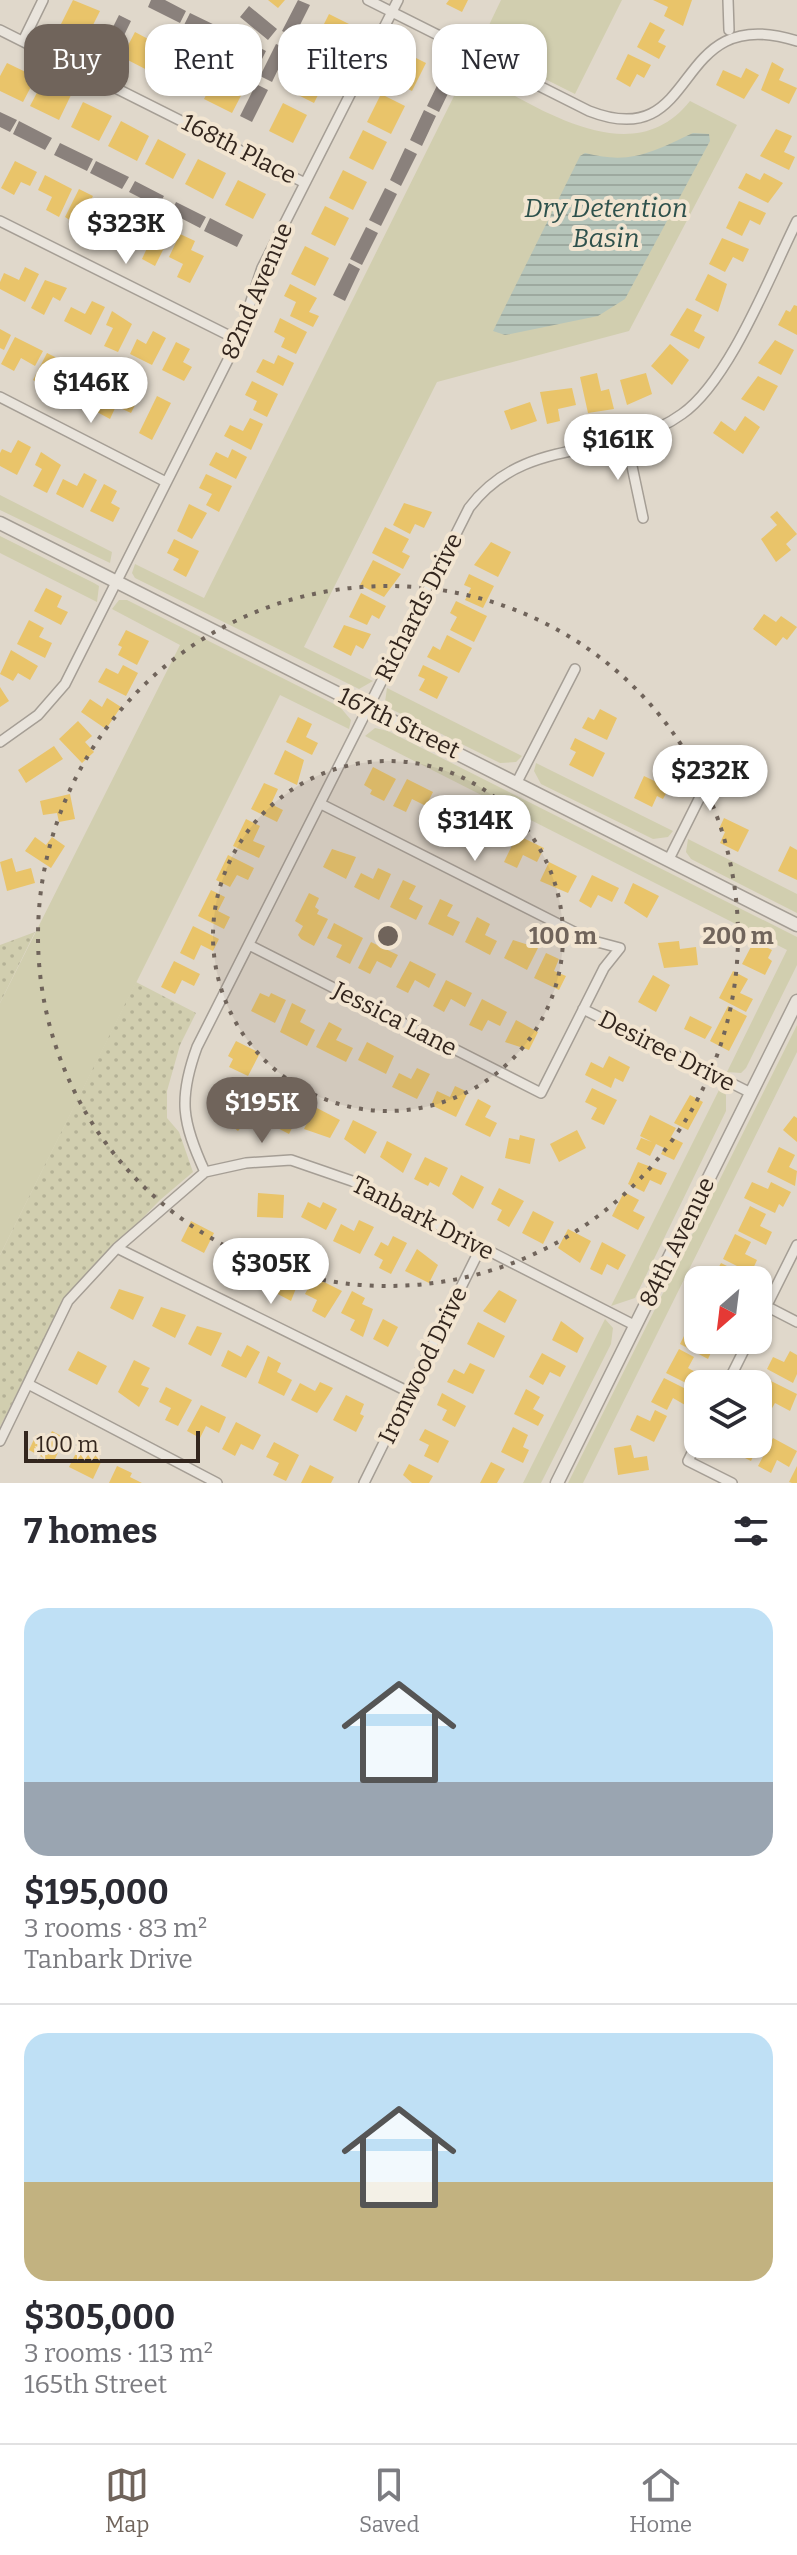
<!DOCTYPE html>
<meta charset="utf-8">
<style>
:root{--surface:#fff;--page:#f2f2f3;--text:#2b2b33;--muted:#7c7c81;--line:#e1e1e2;--accent:#70645b}
body{margin:0;font-family:Bitter,serif;background:var(--page);color:var(--text);height:100vh;display:flex;flex-direction:column;font-size:30px;white-space:nowrap}
*{box-sizing:border-box;margin:0}
p{font-size:26px;color:var(--muted)}
.icon{flex:none;width:44px;height:44px;fill:none;stroke:currentColor;stroke-width:2;stroke-linecap:round;stroke-linejoin:round}
.map{position:relative;height:1483px;overflow:hidden}
.panel{display:flex;flex-direction:column;background:var(--surface);flex:1}
.panel>*{flex:none}
.top-card{position:absolute;left:24px;top:24px;width:750px;height:72px;display:flex;gap:16px}
.needle{width:52px;rotate:208deg}
.controls{position:absolute;left:684px;top:1266px;display:grid;gap:16px}
.controls a{display:grid;place-items:center;width:88px;height:88px;border-radius:16px;background:var(--surface);box-shadow:0 2px 6px #0004;font-size:40px}
.scale{position:absolute;left:24px;bottom:20px;width:176px;box-sizing:border-box;padding-left:8px;border:4px solid #33261e;border-top:0;font-size:22px;line-height:28px;white-space:nowrap;color:#33261e;-webkit-text-stroke:6px #f2e5d1;paint-order:stroke}
.price{position:absolute;translate:-50% -68px;padding:0 18px;border-radius:28px;background:#fff;color:#222;font-size:26px;line-height:52px;filter:drop-shadow(0 2px 4px #0008)}
.price::after{content:'';position:absolute;left:50%;top:48px;width:24px;height:18px;margin-left:-12px;background:inherit;clip-path:polygon(0 0,100% 0,50% 100%)}
.price.active{background:var(--accent);color:#fff}
ul{padding:0;list-style:none}
li{display:grid;align-content:center;gap:16px;height:424px;padding:0 24px}
li+li{border-top:2px solid var(--line)}
li span{display:grid;place-items:center;height:248px;border-radius:24px;color:#555}
li>.icon{margin-inline-start:auto}
span .icon{width:144px;height:144px;fill:#fffc;stroke-width:1}
li b{font-size:34px}
h2{display:flex;justify-content:space-between;align-items:center;height:96px;padding:0 24px;font-size:34px}
.tag{padding:0 28px;border-radius:24px;background:var(--surface);box-shadow:0 2px 6px #0004;font-size:28px;line-height:72px}
.tag.active{background:var(--accent);color:#fff}
.menu{display:flex;justify-content:space-around;align-items:center;height:112px;border-top:2px solid var(--line);background:var(--surface);font-size:22px;color:var(--muted)}
.menu a{display:grid;justify-items:center;gap:4px}
.menu .active{color:var(--accent)}
.map>svg:first-child{display:block}
</style>
<div class="map">
<svg width="797" height="1483" viewBox="0 0 797 1483">
<defs>
<pattern id="park-dots" width="8" height="8" patternUnits="userSpaceOnUse" patternTransform="scale(2)"><rect width="8" height="8" fill="#d1ceaf"/><path d="M2 2h.1M6 6h.1" fill="none" stroke="#b4b196" stroke-width="1.8" stroke-linecap="round"/></pattern>
<pattern id="water-rules" width="6" height="5" patternUnits="userSpaceOnUse" patternTransform="scale(2)"><rect width="6" height="5" fill="#b6c5ba"/><path d="M0 2.5h6" fill="none" stroke="#9da99f"/></pattern>
</defs>
<rect width="100%" height="100%" fill="#e0d8cb"/>
<path fill="#d1ceaf" d="M501 0H622L575 94 479 46Z
M467 70C531 102 630 177 690 101L737 125 629 331 437 382 304 647 373 681 359 689 135 578 132 573 135 564 204 598Z
M0 495 112 552 110 563 0 510Z
M0 536 94 583 99 586 97 602 0 553Z
M119 600H127L340 707 351 720 349 729 280 695 0 1255V1003L180 645 112 609Z
M387 688 522 756 516 762 500 763 391 709 385 702Z
M375 728 388 731 797 937V965L746 1068 741 1073 727 1072 787 950 365 736Z
M536 763 673 831 668 837 653 839 541 784 534 771Z
M688 839 797 894V913L691 859 686 852Z
M797 1025V1052L583 1483H568Z
M720 1088 726 1095V1111L635 1298 611 1306Z
M605 1319 613 1328 611 1344 541 1483H523Z"/>
<path fill="url(#park-dots)" d="M35 932 0 1003V945Z
M136 982 196 1013 180 1045 167 1091V1118L179 1132 193 1172 160 1200 73 1290 54 1319 0 1427V1255Z"/>
<path fill="url(#water-rules)" d="M693 133 709 134 710 141 625 299 598 316 505 335 493 331 580 156 585 153C631 165 652 152 693 133Z"/>
<path fill="#e9c46a" d="M73 0 100 11 86 39 60 26Z
M268 0H285L278 8Z
M449 0H468L462 12 446 4Z
M653 0H692L683 26 664 16 668 7Z
M329 14 353 26 339 54 315 42Z
M650 22 665 30 658 42 666 46 659 59 637 47Z
M135 32 163 47 151 72 122 57Z
M402 51 426 63 412 91 388 79Z
M173 52 202 66 189 92 161 77Z
M628 54 651 65 644 78 637 74 630 87 616 79Z
M772 62 784 69 779 80 797 88 789 104 761 90Z
M7 63 36 77 23 102 0 91V76Z
M304 63 328 75 314 103 290 91Z
M746 68 759 75 744 99 716 85 723 70 741 78Z
M217 74 245 88 232 113 204 99Z
M43 81 71 95 59 120 30 106Z
M381 94 405 106 391 134 367 122Z
M83 102 112 116 99 141 71 127Z
M283 103 307 115 293 143 269 131Z
M121 121 149 136 137 161 108 146Z
M776 129 792 136 784 152 795 157 789 170 760 156Z
M363 130 387 142 373 170 349 158Z
M158 139 186 154 173 179 145 164Z
M198 159 226 173 213 199 185 184Z
M15 161 37 172 30 186 21 182 14 195 1 188Z
M343 170 367 182 353 210 329 198Z
M746 173 760 180 764 173 783 183 768 203 738 188Z
M45 175 72 189 59 217 46 210 52 197 38 190Z
M238 180 266 194 253 219 225 205Z
M79 189 93 196 84 213 91 217 85 230 65 217Z
M739 201 766 213 760 225 750 220 742 236 726 228Z
M325 206 349 218 335 246 311 234Z
M111 208 138 222 131 236 116 229 110 242 97 235Z
M146 227 169 238 155 266 142 259 148 246 139 241Z
M180 234 195 241 191 250 204 256 190 283 177 277 183 264 169 257Z
M722 238 749 249 743 262 733 257 725 272 709 264Z
M305 246 329 258 315 286 291 274Z
M25 267 39 274 25 302 0 289V282L4 273 19 280Z
M708 274 727 284 718 312 695 300Z
M45 280 67 288 60 301 53 297 44 315 31 308Z
M290 284 317 298 309 312 319 316 313 327 290 316 296 302 284 296Z
M92 301 105 307 91 335 64 321 71 307 85 314Z
M794 305 797 306V335L778 325 786 310 790 312Z
M687 308 702 315 694 331 705 337 699 349 670 335Z
M112 311 132 324 118 352 104 346 113 328 106 325Z
M280 318 307 332 296 354 281 347 285 338 274 332Z
M0 329 11 335 4 350 0 348Z
M153 331 166 338 152 365 130 354 137 339 146 344Z
M15 337 43 351 35 366 21 358 14 371 1 364Z
M775 340 794 350 781 375 758 363Z
M176 342 190 349 183 362 192 367 184 381 162 370Z
M670 344 689 360 672 385 651 366Z
M47 353 75 367 67 381 53 374 46 387 33 380Z
M278 355 294 363 283 386 256 372 263 359 274 364Z
M83 371 105 383 97 397 88 392 82 405 69 399Z
M597 373 601 391 609 389 614 409 588 413 580 377Z
M646 373 652 394 627 405 620 380Z
M758 376 778 386 764 411 741 399Z
M252 381 278 394 267 417 253 410 257 401 245 395Z
M111 385 138 399 131 413 116 406 110 419 97 412Z
M572 388 576 405 558 409 560 421 547 424 540 392Z
M157 396 171 403 152 440 139 433Z
M530 402 537 421 511 430 504 411Z
M745 416 760 427 743 454 713 433 721 421 735 431Z
M250 418 263 424 251 450 224 436 230 425 243 431Z
M18 440 31 447 17 475 0 466V453L2 449 11 453Z
M232 449 247 457 236 479 209 465 216 452 228 458Z
M41 452 61 465 47 493 33 486 42 469 35 465Z
M84 473 97 480 83 508 56 494 63 479 77 486Z
M206 474 232 486 219 512 206 505 212 494 199 488Z
M104 484 117 491 111 503 120 508 113 522 90 511Z
M404 503 432 512 424 528 415 524 410 534 393 525Z
M189 504 207 513 192 539 177 531Z
M777 511 797 534 786 544 791 550 776 562 761 539 777 525 770 517Z
M385 527 409 539 402 552 410 556 403 569 372 553Z
M174 539 199 551 186 577 173 570 179 559 167 553Z
M491 542 511 552 498 577 474 565Z
M373 560 401 574 384 597 360 585Z
M469 574 494 586 483 608 465 600 471 588 464 585Z
M46 588 62 596 57 607 68 612 61 625 34 611Z
M361 593 386 606 379 619 372 615 367 625 349 617Z
M456 601 487 616 474 642 450 630 457 617 450 613Z
M764 614 776 622 781 616 797 627 787 640 783 637 776 646 753 629Z
M29 620 44 628 39 637 52 643 45 658 17 644Z
M344 625 371 634 363 649 356 645 351 656 333 647Z
M126 630 149 641 137 665 118 655 122 647 118 645Z
M447 635 472 648 459 673 427 657 433 646 440 650Z
M11 650 38 666 30 680 18 673 13 681 0 674Z
M123 665 138 673 126 696 98 682 106 668 118 674Z
M423 665 448 677 437 699 419 690 425 679 418 676Z
M0 687 9 701 0 707Z
M107 698 121 707 106 729 81 712 90 699 102 707Z
M600 709 617 718 607 740 582 728 588 717 594 720Z
M298 717 312 724 306 737 318 743 312 755 286 742Z
M78 721 92 736 85 742 94 752 82 763 59 739Z
M575 738 605 753 593 777 569 765 576 752 570 749Z
M54 746 63 759 26 783 18 770Z
M285 750 304 760 297 785 274 774Z
M373 767 396 779 384 801 370 794 372 790 364 785Z
M644 776 669 788 663 799 657 796 652 807 634 798Z
M407 779 433 792 426 806 412 799 406 812 393 806Z
M264 783 278 789 271 804 283 810 277 822 251 809Z
M70 794 75 819 59 822 57 813 43 815 40 801Z
M444 798 471 811 457 838 445 832 451 819 437 812Z
M481 817 507 831 500 844 486 838 480 851 467 844Z
M724 818 749 830 738 852 720 843 725 832 719 829Z
M246 819 260 826 253 841 265 846 259 858 233 846Z
M517 835 544 848 537 862 523 855 517 868 504 862Z
M35 837 46 845 52 837 65 846 51 868 25 851Z
M790 846 797 850V880L778 871Z
M332 849 356 857 346 879 323 867Z
M228 855 254 868 248 880 237 875 230 887 216 880Z
M12 858 16 872 31 868 35 883 7 891 0 862Z
M549 862 577 876 568 893 540 881Z
M378 868 391 874 379 900 354 887 361 873 373 879Z
M592 875 619 888 612 902 598 895 591 908 579 901Z
M403 880 416 886 409 899 423 906 416 920 390 907Z
M633 883 659 896 647 918 624 903Z
M211 890 225 897 218 911 230 917 224 929 198 916Z
M309 893 319 898 315 907 319 910 317 914 328 919 314 946 301 939 298 935 303 926 295 921Z
M440 899 453 905 447 916 460 922 453 936 428 924Z
M477 917 490 924 485 935 497 941 490 955 465 942Z
M334 923 363 938 350 964 336 957 342 945 327 938Z
M193 926 219 939 213 951 201 945 194 960 180 953Z
M513 940 538 948 527 970 504 958Z
M679 941 680 949 696 947 698 965 664 968 658 943Z
M754 941 772 950 768 958 772 961 765 975 742 964Z
M371 942 398 955 391 968 377 961 370 974 358 968Z
M546 953 559 959 554 971 566 976 559 990 534 978Z
M174 961 200 974 194 986 182 980 175 994 161 987Z
M410 961 436 974 429 988 415 980 408 993 396 987Z
M733 971 748 979 740 993 753 999 746 1012 719 998Z
M653 975 670 985 656 1012 638 1002Z
M446 980 472 993 465 1007 451 999 444 1012 433 1006Z
M260 993 269 997 271 993 286 1000 275 1023 251 1011Z
M482 999 507 1012 500 1026 488 1020 482 1031 469 1025Z
M292 1003 306 1010 300 1022 315 1030 307 1046 280 1032Z
M728 1006 747 1016 729 1051 710 1041Z
M690 1016 712 1027 705 1039 684 1029Z
M516 1020 538 1032 529 1050 505 1042Z
M329 1022 342 1029 336 1040 353 1048 346 1062 316 1047Z
M236 1041 260 1053 248 1076 229 1067 233 1059 228 1056Z
M367 1042 394 1056 386 1074 358 1060Z
M609 1056 630 1067 623 1082 615 1078 611 1088 585 1075 591 1062 603 1068Z
M417 1068 430 1074 417 1099 392 1087 399 1073 411 1079Z
M455 1086 468 1092 456 1117 431 1105 437 1091 450 1097Z
M592 1088 617 1100 604 1125 591 1119 597 1108 585 1102Z
M226 1094 251 1115 238 1131 212 1110Z
M690 1095 703 1102 688 1130 674 1123Z
M273 1098 300 1112 289 1134 262 1120Z
M478 1099 491 1106 485 1117 497 1123 490 1137 465 1125Z
M315 1107 340 1120 330 1138 304 1129Z
M650 1115 676 1128 671 1137 683 1143 674 1160 661 1154 664 1148 656 1144 650 1156 636 1149 641 1138 652 1142 640 1136Z
M794 1116 797 1118V1142L783 1130Z
M353 1120 377 1132 365 1154 344 1139Z
M577 1130 586 1148 559 1162 550 1144Z
M520 1135 535 1139 530 1164 505 1158 509 1138 519 1140Z
M387 1141 412 1154 403 1173 380 1157Z
M779 1147 795 1155 789 1167 797 1171 795 1186 767 1172Z
M425 1157 448 1168 439 1187 430 1182 428 1186 414 1179Z
M638 1162 667 1173 661 1185 650 1180 644 1192 628 1184Z
M461 1175 484 1187 473 1209 452 1194Z
M752 1182 768 1189 771 1182 791 1192 783 1207 779 1204 775 1213 744 1198Z
M499 1188 524 1201 509 1227 497 1220 502 1210 491 1204Z
M624 1192 639 1200 633 1211 645 1217 638 1230 612 1216Z
M258 1193 284 1195 283 1218 257 1217Z
M308 1202 320 1208 323 1202 337 1209 326 1230 301 1217Z
M750 1206 766 1214 760 1226 772 1232 766 1245 738 1231Z
M533 1211 554 1222 543 1244 522 1233Z
M359 1220 374 1227 360 1254 333 1241 341 1224 354 1231Z
M191 1221 214 1233 204 1253 181 1241Z
M568 1229 591 1241 580 1263 558 1248Z
M735 1234 751 1242 745 1254 757 1260 751 1273 723 1259Z
M393 1236 407 1243 391 1274 379 1268 383 1260 374 1255 381 1242 388 1246Z
M602 1242 626 1255 618 1270 607 1264 602 1275 590 1269Z
M242 1247 265 1259 253 1282 232 1266Z
M417 1249 438 1265 429 1283 405 1271Z
M277 1261 302 1273 291 1301 272 1291 278 1279 270 1275Z
M721 1263 737 1271 732 1280H712Z
M314 1277 342 1291 325 1318 312 1311 317 1300 305 1294Z
M119 1289 144 1297 133 1320 110 1308Z
M499 1290 517 1300 505 1323 483 1311Z
M352 1291 365 1298 362 1304 373 1309 363 1337 350 1330 355 1320 341 1313Z
M695 1296 698 1298V1318L687 1312Z
M161 1307 186 1315 175 1338 152 1326Z
M383 1319 398 1327 388 1347 373 1339Z
M692 1320 698 1323V1340L714 1346 708 1359 680 1344Z
M561 1321 584 1338 577 1353 552 1340Z
M478 1322 505 1336 494 1358 467 1344Z
M197 1326 222 1333 211 1356 188 1344Z
M247 1345 260 1352 246 1378 221 1366 228 1350 241 1357Z
M679 1349 694 1357 688 1368 701 1375 694 1387 666 1373Z
M78 1351 107 1366 97 1385 68 1370Z
M790 1351 797 1355V1374L793 1383 767 1369 773 1357 784 1362Z
M542 1353 566 1366 560 1377 550 1372 543 1385 529 1377Z
M268 1356 281 1363 277 1372 292 1380 284 1396 258 1383Z
M134 1360 150 1368 141 1385 149 1388 139 1407 118 1392Z
M470 1363 485 1370 473 1394 447 1382 454 1369 464 1374Z
M664 1378 692 1392 685 1405 673 1398 667 1410 651 1402Z
M767 1379 797 1394 790 1411 775 1403 771 1410 758 1403V1387H763Z
M320 1382 333 1388 317 1413 291 1400 300 1383 315 1391Z
M166 1387 192 1400 178 1426 165 1420 171 1408 159 1402Z
M526 1389 540 1397 533 1409 544 1415 538 1426 514 1414Z
M442 1393 466 1406 455 1427 442 1420 447 1410 437 1405Z
M346 1395 364 1404 360 1414 364 1416 356 1432 333 1420Z
M201 1405 226 1417 219 1433 206 1426 200 1438 187 1431Z
M655 1410 667 1416 654 1442 630 1430 637 1415 650 1421Z
M236 1422 261 1435 253 1450 241 1444 235 1456 222 1449Z
M513 1427 528 1435 523 1447 529 1450 523 1463 501 1452Z
M425 1429 449 1441 438 1463 424 1456 429 1445 419 1440Z
M52 1431 65 1438 53 1463 29 1450 36 1435 47 1441Z
M758 1433 763 1436 751 1461 737 1454 742 1444H758Z
M773 1438 797 1451 789 1467 777 1460 771 1473 758 1466Z
M274 1442 299 1455 286 1481 273 1475 279 1463 266 1457Z
M80 1445 102 1460 93 1479 69 1467Z
M631 1445 634 1458 647 1456 649 1470 618 1475 614 1448Z
M491 1462 505 1469 497 1483H480Z
M409 1464 433 1476 429 1483H412L403 1475Z
M310 1465 334 1477 331 1483H301Z
M117 1466 132 1473 130 1477 142 1483H109Z
M797 1466V1483H792L789 1482Z"/>
<path fill="#8a817c" d="M151 0H165L186 11 180 23 148 7Z
M298 0 310 5 294 37 282 31Z
M249 6 277 29 268 40 240 17Z
M190 13 223 29 216 41 184 25Z
M119 15 131 21 115 54 103 47Z
M234 34 266 51 260 63 228 47Z
M276 44 288 49 272 82 260 76Z
M447 65 459 71 439 112 427 106Z
M256 84 268 90 252 122 240 116Z
M424 110 436 116 422 146 410 140Z
M0 112 17 120 10 132 0 127Z
M19 121 52 138 45 150 13 134Z
M60 143 93 159 87 171 54 155Z
M405 148 417 154 401 186 390 180Z
M96 161 129 177 122 189 90 173Z
M135 181 164 196 158 207 129 192Z
M385 188 397 194 381 226 369 220Z
M176 202 206 217 200 228 171 213Z
M210 218 243 235 237 247 204 231Z
M366 227 378 233 362 265 350 259Z
M349 263 360 269 345 301 333 295Z"/>
<g fill="none" stroke-linecap="round" stroke-linejoin="round">
<g stroke="#a59e95" stroke-width="12">
<path id="minor" d="M368 0 589 111C704 156 668 0 797 41
M728 0 729 30
M0 30 305 183
M23 41 43 0
M0 221 238 340
M0 397 166 482
M626 438 643 518
M0 742 38 715 65 684 238 340 262 268 398 0
M517 782 575 669
M669 859 722 753
M249 945 541 1093 604 968 620 948 590 940 321 804
M583 1009 751 1093
M205 1172C182 1122 178 1099 197 1047L469 508C526 432 614 463 682 414 730 380 770 275 797 221
M117 1248 411 1393
M766 1306 797 1322
M758 1323 797 1245
M28 1384 217 1483
M727 1384 749 1340
M0 1441 68 1301 117 1248 205 1172 246 1163 291 1160 352 1181 636 1326
M698 1441 688 1461 732 1483
M364 1483 481 1247"/>
</g>
<g stroke="#a59e95" stroke-width="15">
<path id="tertiary" d="M0 523 797 925
M557 1483 797 1001"/>
</g>
<use href="#minor" stroke="#e9e4dc" stroke-width="9"/>
<use href="#tertiary" stroke="#e9e4dc" stroke-width="12"/>
</g>
<circle cx="388" cy="936" r="175" fill="#70645b" fill-opacity=".12"/>
<g fill="none" stroke="#70645b" stroke-width="4" stroke-dasharray="4 8">
<circle cx="388" cy="936" r="175"/>
<circle cx="388" cy="936" r="350"/>
</g>
<g text-anchor="middle" stroke-width="8" stroke-linejoin="round" paint-order="stroke">
<g font-size="24" fill="#33261e" stroke="#f2e5d1">
<text transform="translate(239 149) rotate(27)" y="8">168th Place</text>
<text transform="translate(257 291) rotate(-67)" y="8">82nd Avenue</text>
<text transform="translate(419 607) rotate(-63)" y="8">Richards Drive</text>
<text transform="translate(399 723) rotate(26)" y="8">167th Street</text>
<text transform="translate(395 1019) rotate(27)" y="8">Jessica Lane</text>
<text transform="translate(667 1051) rotate(27)" y="8">Desiree Drive</text>
<text transform="translate(423 1218) rotate(27)" y="8">Tanbark Drive</text>
<text transform="translate(677 1242) rotate(-64)" y="8">84th Avenue</text>
<text transform="translate(423 1365) rotate(-64)" y="8">Ironwood Drive</text>
</g>
<g font-size="26" font-style="italic" fill="#2e514c" stroke="#f2e5d1">
<text x="606" y="217">Dry Detention<tspan x="606" dy="30">Basin</tspan></text>
</g>
</g>
<circle cx="388" cy="936" r="12" fill="#70645b" stroke="#f2e5d1" stroke-width="4"/>
<g font-size="24" text-anchor="middle" font-weight="bold" fill="#70645b" stroke="#f2e5d1" stroke-width="8" stroke-linejoin="round" paint-order="stroke">
<text x="563" y="944">100 m</text>
<text x="738" y="944">200 m</text>
</g>
</svg>
<div class="controls">
<a><svg class="needle" viewBox="-14 -14 28 28"><path d="M0-13l5 13h-10z" fill="#e53935"/><path d="M0 13l5-13h-10z" fill="#7c7c81"/></svg></a>
<a><svg class="icon" aria-label="layers" viewBox="0 0 24 24"><path d="M12 4l9 5-9 5-9-5zM3 14l9 5 9-5"/></svg></a>
</div>
<div class="scale">100 m</div>
<b class="price" style="left:126px;top:266px">$323K</b>
<b class="price" style="left:91px;top:425px">$146K</b>
<b class="price" style="left:618px;top:482px">$161K</b>
<b class="price" style="left:710px;top:813px">$232K</b>
<b class="price" style="left:475px;top:863px">$314K</b>
<b class="price active" style="left:262px;top:1145px">$195K</b>
<b class="price" style="left:271px;top:1306px">$305K</b>
<div class="top-card">
<a class="tag active">Buy</a>
<a class="tag">Rent</a>
<a class="tag">Filters</a>
<a class="tag">New</a>
</div>
</div>
<section class="panel">
<h2>7 homes<svg class="icon" aria-label="filters" viewBox="0 0 24 24"><path d="M4 7h16M4 17h16"/><circle cx="9" cy="7" r="2"/><circle cx="15" cy="17" r="2"/></svg></h2>
<ul>
<li><span style="background:linear-gradient(#bfe0f5 70%,#9aa5b1 0)"><svg class="icon" aria-label="home" viewBox="0 0 24 24"><path d="M3 11l9-7 9 7M6 9v11h12V9"/></svg></span><div><b>$195,000</b><p>3 rooms · 83 m²</p><p>Tanbark Drive</p></div></li>
<li><span style="background:linear-gradient(#bfe0f5 60%,#c2b280 0)"><svg class="icon" aria-label="home" viewBox="0 0 24 24"><path d="M3 11l9-7 9 7M6 9v11h12V9"/></svg></span><div><b>$305,000</b><p>3 rooms · 113 m²</p><p>165th Street</p></div></li>
</ul>
</section>
<nav class="menu">
<a class="active"><svg class="icon" aria-label="map" viewBox="0 0 24 24"><path d="M3 6l6-2 6 2 6-2v14l-6 2-6-2-6 2zM9 4v14M15 6v14"/></svg>Map</a>
<a><svg class="icon" aria-label="saved" viewBox="0 0 24 24"><path d="M7 4h10v16l-5-4-5 4z"/></svg>Saved</a>
<a><svg class="icon" aria-label="home" viewBox="0 0 24 24"><path d="M3 11l9-7 9 7M6 9v11h12V9"/></svg>Home</a>
</nav>
